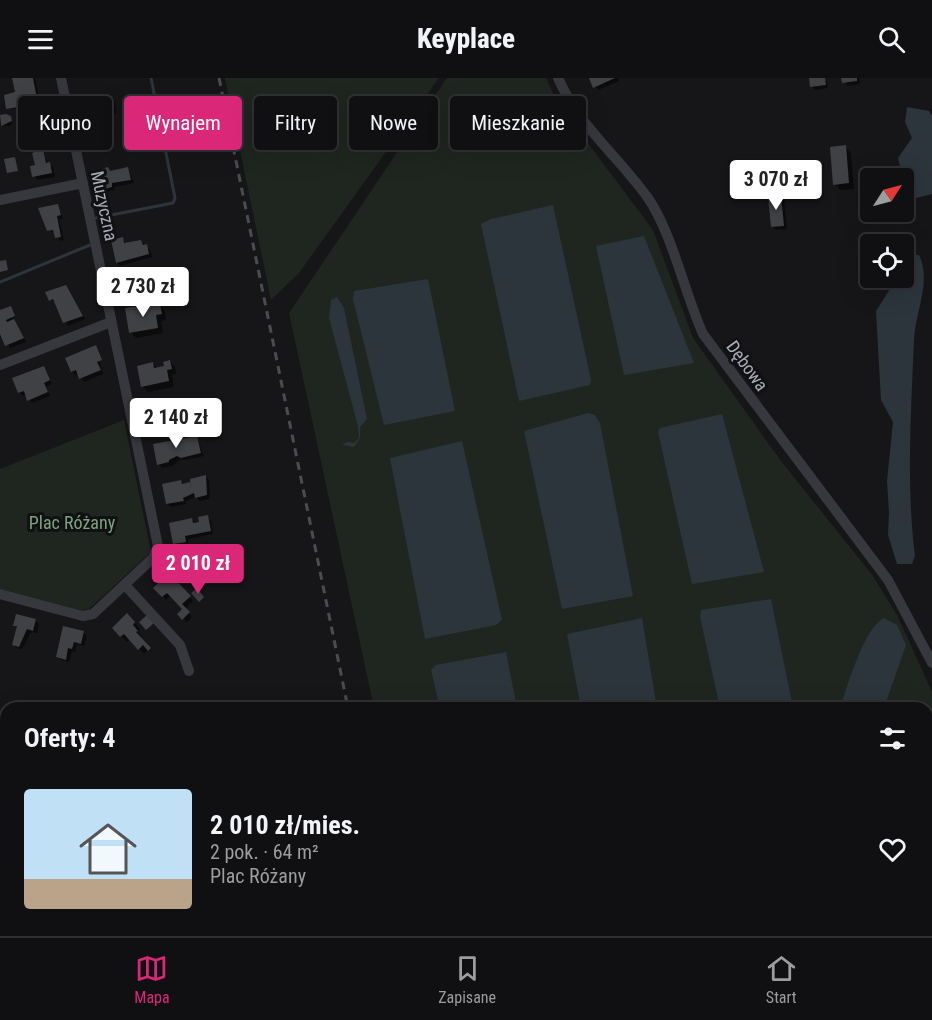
<!DOCTYPE html>
<html lang="pl">
<meta charset="utf-8">
<style>
:root{--surface:#101012;--page:#19191b;--text:#f1f3f6;--muted:#9c9d9f;--line:#303032;--accent:#db2777}
body{margin:0;font-family:"Roboto Condensed",sans-serif;background:var(--page);color:var(--text);height:100vh;display:flex;flex-direction:column;font-size:22px;white-space:nowrap}
*{box-sizing:border-box;margin:0}
p{font-size:20px;color:var(--muted)}
.icon{flex:none;width:33px;height:33px;fill:none;stroke:currentColor;stroke-width:2;stroke-linecap:round;stroke-linejoin:round}
.map{position:relative;flex:1;overflow:hidden}
.sheet{position:absolute;left:0px;top:624px;width:933px;height:234px;display:flex;flex-direction:column;background:var(--surface);border-radius:18px 18px 0 0;box-shadow:0 6px 24px #0002,0 0 0 2px var(--line)}
.sheet>*{flex:none}
.guide{position:absolute;left:18px;top:18px;width:600px;height:54px;display:flex;gap:12px}
.needle{width:39px;rotate:54deg}
.buttons{position:absolute;left:860px;top:90px;display:grid;gap:12px}
.buttons a{display:grid;place-items:center;width:54px;height:54px;border-radius:6px;background:var(--surface);box-shadow:0 6px 24px #0002,0 0 0 2px var(--line);font-size:30px}
.price{position:absolute;translate:-50% -51px;padding:0 14px;border-radius:6px;background:#fff;color:#222;font-size:20px;line-height:39px;filter:drop-shadow(0 2px 3px #0008)}
.price::after{content:'';position:absolute;left:50%;top:36px;width:18px;height:14px;margin-left:-9px;background:inherit;clip-path:polygon(0 0,100% 0,50% 100%)}
.price.on{background:var(--accent);color:#fff}
ul{padding:0;list-style:none}
li{display:flex;align-items:center;gap:18px;height:150px;padding:0 24px}
li span{display:grid;place-items:center;flex:none;width:168px;height:120px;border-radius:6px;color:#555}
li>.icon{margin-inline-start:auto}
span .icon{width:72px;height:72px;fill:#fffc;stroke-width:1}
li b{font-size:26px}
h2{display:flex;justify-content:space-between;align-items:center;height:72px;padding:0 24px;font-size:26px}
.chip{padding:0 21px;border-radius:6px;background:var(--surface);box-shadow:0 6px 24px #0002,0 0 0 2px var(--line);font-size:21px;line-height:54px}
.chip.on{background:var(--accent);color:#fff}
header{display:flex;justify-content:space-between;align-items:center;height:78px;padding:0 24px;background:var(--surface);font-size:27px;font-weight:800}
.dock{display:flex;justify-content:space-around;align-items:center;height:84px;border-top:2px solid var(--line);background:var(--surface);font-size:16px;color:var(--muted)}
.dock a{display:grid;justify-items:center;gap:3px}
.dock .on{color:var(--accent)}
.map>svg:first-child{display:block}
</style>
<header><svg class="icon" aria-label="menu" viewBox="0 0 24 24"><path d="M4 6h16M4 12h16M4 18h16"/></svg>Keyplace<svg class="icon" aria-label="search" viewBox="0 0 24 24"><circle cx="10" cy="10" r="6"/><path d="M15 15l6 6"/></svg></header>
<div class="map">
<svg width="932" height="858" viewBox="0 0 932 858">
<rect width="100%" height="100%" fill="#161618"/>
<path fill="#1e261f" d="M225 0H439L299 195 271 222Z
M447 0H546L557 24 653 152 693 260 781 383 873 498 897 537 932 614V714L927 723V630H374L289 235Z
M124 342 151 474 89 531 81 532 0 511V391Z
M932 735V797L927 804V744Z
M562 852H843L809 858H623Z
M851 852H882L873 858H847Z"/>
<path fill="#2c353c" d="M907 29 929 33 932 38V116L904 123 903 100H894L901 93 898 80 912 60 905 44Z
M553 127 591 302 590 307 519 323 481 146 491 141Z
M644 158 694 285 624 297 596 168Z
M912 177H919C932 204 915 233 914 262 911 334 906 406 915 478L912 486H897L888 457 889 435 887 403 893 344 881 322 876 233 897 200H903V191Z
M428 201 455 333 384 347 353 221 354 213Z
M337 219 344 230 367 341 360 349V360L354 369 342 367 347 364 354 365 359 360 358 348 329 240 331 222Z
M588 335 595 337 600 345 633 518 562 531 524 353Z
M722 336 764 494 692 506 658 354 660 350Z
M462 363 502 542 496 547 425 561 390 380Z
M771 521 793 630H720L700 539 701 532Z
M642 540 657 630H581L567 556Z
M884 540 897 547 906 567 884 630H840C847 610 864 549 884 540Z
M506 574 517 630H440L431 592 436 587Z"/>
<path fill="#0007" d="M14 0H35L41 30 23 34 19 30 8 31 17 15Z
M590 0H618L619 3 598 12Z
M820 0 827 3 828 10 815 12 812 8Z
M843 0H859L860 6 847 8Z
M112 20 115 24 116 35 100 39 101 42 91 44 88 41 84 23Z
M0 39 10 40 12 45 10 48 0 47Z
M845 69 851 75 854 111 840 112 835 106Z
M43 73 48 86 53 89 55 99 37 102 32 89 37 88Z
M128 91 134 105 114 109 115 112 106 114 102 111 111 94Z
M781 119 784 122 787 151 776 152 772 148Z
M58 127 63 141H59L64 162 60 163 55 155 48 152Z
M122 161 126 166 141 163 150 172 152 179 120 188 117 184Z
M66 209 85 241 68 248 56 224 50 222Z
M159 227 165 233 166 242 161 243 163 255 136 260 131 254 141 234Z
M12 231 15 239 12 241 26 264 10 270 0 252V234Z
M96 271 103 296 84 304 79 296 75 297 72 293Z
M170 284 175 289 176 296 172 297 174 309 148 314 143 309 153 286 158 291 165 289Z
M43 289 52 306 46 309 50 318 32 325 26 316 23 318 19 314Z
M160 325 164 330 169 329 172 332 174 342 164 344 165 349 154 351 150 347Z
M197 360 204 378 185 382 181 381 172 388 162 390 159 386Z
M206 398 209 402 210 421 200 423 196 419 186 423V426L171 429 167 425 181 404 192 409Z
M207 439 211 443 213 456 188 461 189 467 178 469 174 466 191 442 200 445Z
M169 498 193 523 185 531 192 539 187 544 179 536 184 531 171 517 166 522 156 510Z
M127 537 140 551 137 553 142 559 141 560 155 577 149 571 144 576 130 561 127 564 114 550Z
M35 542 39 546 37 555 31 554 22 571 17 570 14 566 18 550 15 547Z
M83 554 87 558 84 568 77 566 75 574 72 573 69 584 61 582 57 579Z"/>
<g fill="none" stroke-linecap="round" stroke-linejoin="round">
<path stroke="#2c353c" stroke-width="3" d="M96 140 173 125 175 120 151 0
M0 204 90 167"/>
</g>
<path fill="#404145" d="M12 0H33L38 26 6 31 4 17 15 14Z
M589 0H615L593 10Z
M809 0H825L826 7 810 9Z
M841 0H857V3L842 5Z
M94 19 95 22 112 19 114 32 97 35 98 39 86 42 82 21Z
M6 36 11 38 12 43 1 48 0 37Z
M846 67 849 105 833 107 830 69Z
M43 71 46 85 50 84 52 95 32 99 30 88 35 87 32 75Z
M15 79 18 93 7 95 4 81Z
M108 89 110 93 128 89 131 102 112 105V109L101 112 97 92Z
M781 117 784 148 771 149 768 119Z
M58 126 61 137 57 138 61 159 55 160 53 152 47 153 38 130Z
M123 159 124 165 141 162 143 167 147 166 149 176 116 185 111 162Z
M6 182 8 192 0 194V183Z
M66 207 83 238 63 245 53 221 49 223 45 214Z
M160 226 162 236 156 237 158 250 129 255 125 230 138 228 141 232 148 231 147 228Z
M11 228 15 238 6 242 7 244 14 241 24 260 5 268 0 256V232Z
M96 267 102 282 97 284 101 292 79 301 76 292 71 294 65 280Z
M170 282 172 291 167 292 169 303 141 309 137 288 153 284 154 290 164 288 163 284Z
M44 288 50 302 44 305 48 314 27 323 24 313 18 315 12 300Z
M161 323 162 329 169 327 171 338 161 341 162 345 149 348 145 327Z
M197 358 201 375 181 380 177 378 169 382V384L157 387 153 366Z
M206 397 207 417 195 420 194 415 183 420 184 423 166 426 162 406 181 402 182 406 190 404 191 411 190 401Z
M208 437 211 453 185 458 186 464 173 466 169 445 192 440 193 445 199 444 198 439Z
M169 495 191 518 182 526 190 534 182 542 177 536 182 531 167 515 162 519 153 510Z
M197 510 204 519 199 524 191 515Z
M127 535 135 544 133 547 138 553 136 554 151 570 148 573 143 567 138 572 124 556 120 559 112 550Z
M16 536 36 541 33 553 27 551 19 569 12 567 17 548H13Z
M147 537 154 545 146 552 139 544Z
M63 548 84 553 81 566 74 564 72 571 68 570 66 582 56 579Z"/>
<g fill="none" stroke-linecap="round" stroke-linejoin="round">
<path stroke="#37383d" stroke-width="10" d="M558 0C579 48 618 78 648 120 672 155 685 216 703 256L888 502 932 585
M0 122 83 105
M0 287 111 244
M125 507 180 567 189 593
M0 516 83 538 93 536 153 480 158 468 61 0"/>
<path stroke="#4a4c52" stroke-width="3" stroke-dasharray="8 6" stroke-linecap="butt" d="M219 0 348 630
M386 852 387 858"/>
</g>
<g text-anchor="middle" stroke-width="6" stroke-linejoin="round" paint-order="stroke">
<g font-size="18" fill="#a8adb8" stroke="#111113">
<text transform="translate(104 128) rotate(78)" y="6">Muzyczna</text>
<text transform="translate(747 288) rotate(54)" y="6">Dębowa</text>
</g>
<g font-size="18" fill="#7fa381" stroke="#111113">
<text x="72" y="451">Plac Różany</text>
</g>
</g>
</svg>
<div class="buttons">
<a><svg class="needle" viewBox="-14 -14 28 28"><path d="M0-13l5 13h-10z" fill="#e53935"/><path d="M0 13l5-13h-10z" fill="#9c9d9f"/></svg></a>
<a><svg class="icon" aria-label="locate" viewBox="0 0 24 24"><circle cx="12" cy="12" r="6"/><path d="M12 2v4M12 18v4M2 12h4M18 12h4"/></svg></a>
</div>
<b class="price" style="left:776px;top:133px">3 070 zł</b>
<b class="price" style="left:143px;top:240px">2 730 zł</b>
<b class="price" style="left:176px;top:371px">2 140 zł</b>
<b class="price on" style="left:198px;top:517px">2 010 zł</b>
<div class="guide">
<a class="chip">Kupno</a>
<a class="chip on">Wynajem</a>
<a class="chip">Filtry</a>
<a class="chip">Nowe</a>
<a class="chip">Mieszkanie</a>
</div>
<section class="sheet">
<h2>Oferty: 4<svg class="icon" aria-label="filters" viewBox="0 0 24 24"><path d="M4 7h16M4 17h16"/><circle cx="9" cy="7" r="2"/><circle cx="15" cy="17" r="2"/></svg></h2>
<ul>
<li><span style="background:linear-gradient(#bfe0f5 75%,#b9a48a 0)"><svg class="icon" aria-label="home" viewBox="0 0 24 24"><path d="M3 11l9-7 9 7M6 9v11h12V9"/></svg></span><div><b>2 010 zł/mies.</b><p>2 pok. · 64 m²</p><p>Plac Różany</p></div><svg class="icon" aria-label="heart" viewBox="0 0 24 24"><path d="M12 20l-8-8c-3-5 5-10 8-4 3-6 11-1 8 4z"/></svg></li>
</ul>
</section>
</div>
<nav class="dock">
<a class="on"><svg class="icon" aria-label="map" viewBox="0 0 24 24"><path d="M3 6l6-2 6 2 6-2v14l-6 2-6-2-6 2zM9 4v14M15 6v14"/></svg>Mapa</a>
<a><svg class="icon" aria-label="saved" viewBox="0 0 24 24"><path d="M7 4h10v16l-5-4-5 4z"/></svg>Zapisane</a>
<a><svg class="icon" aria-label="home" viewBox="0 0 24 24"><path d="M3 11l9-7 9 7M6 9v11h12V9"/></svg>Start</a>
</nav>
